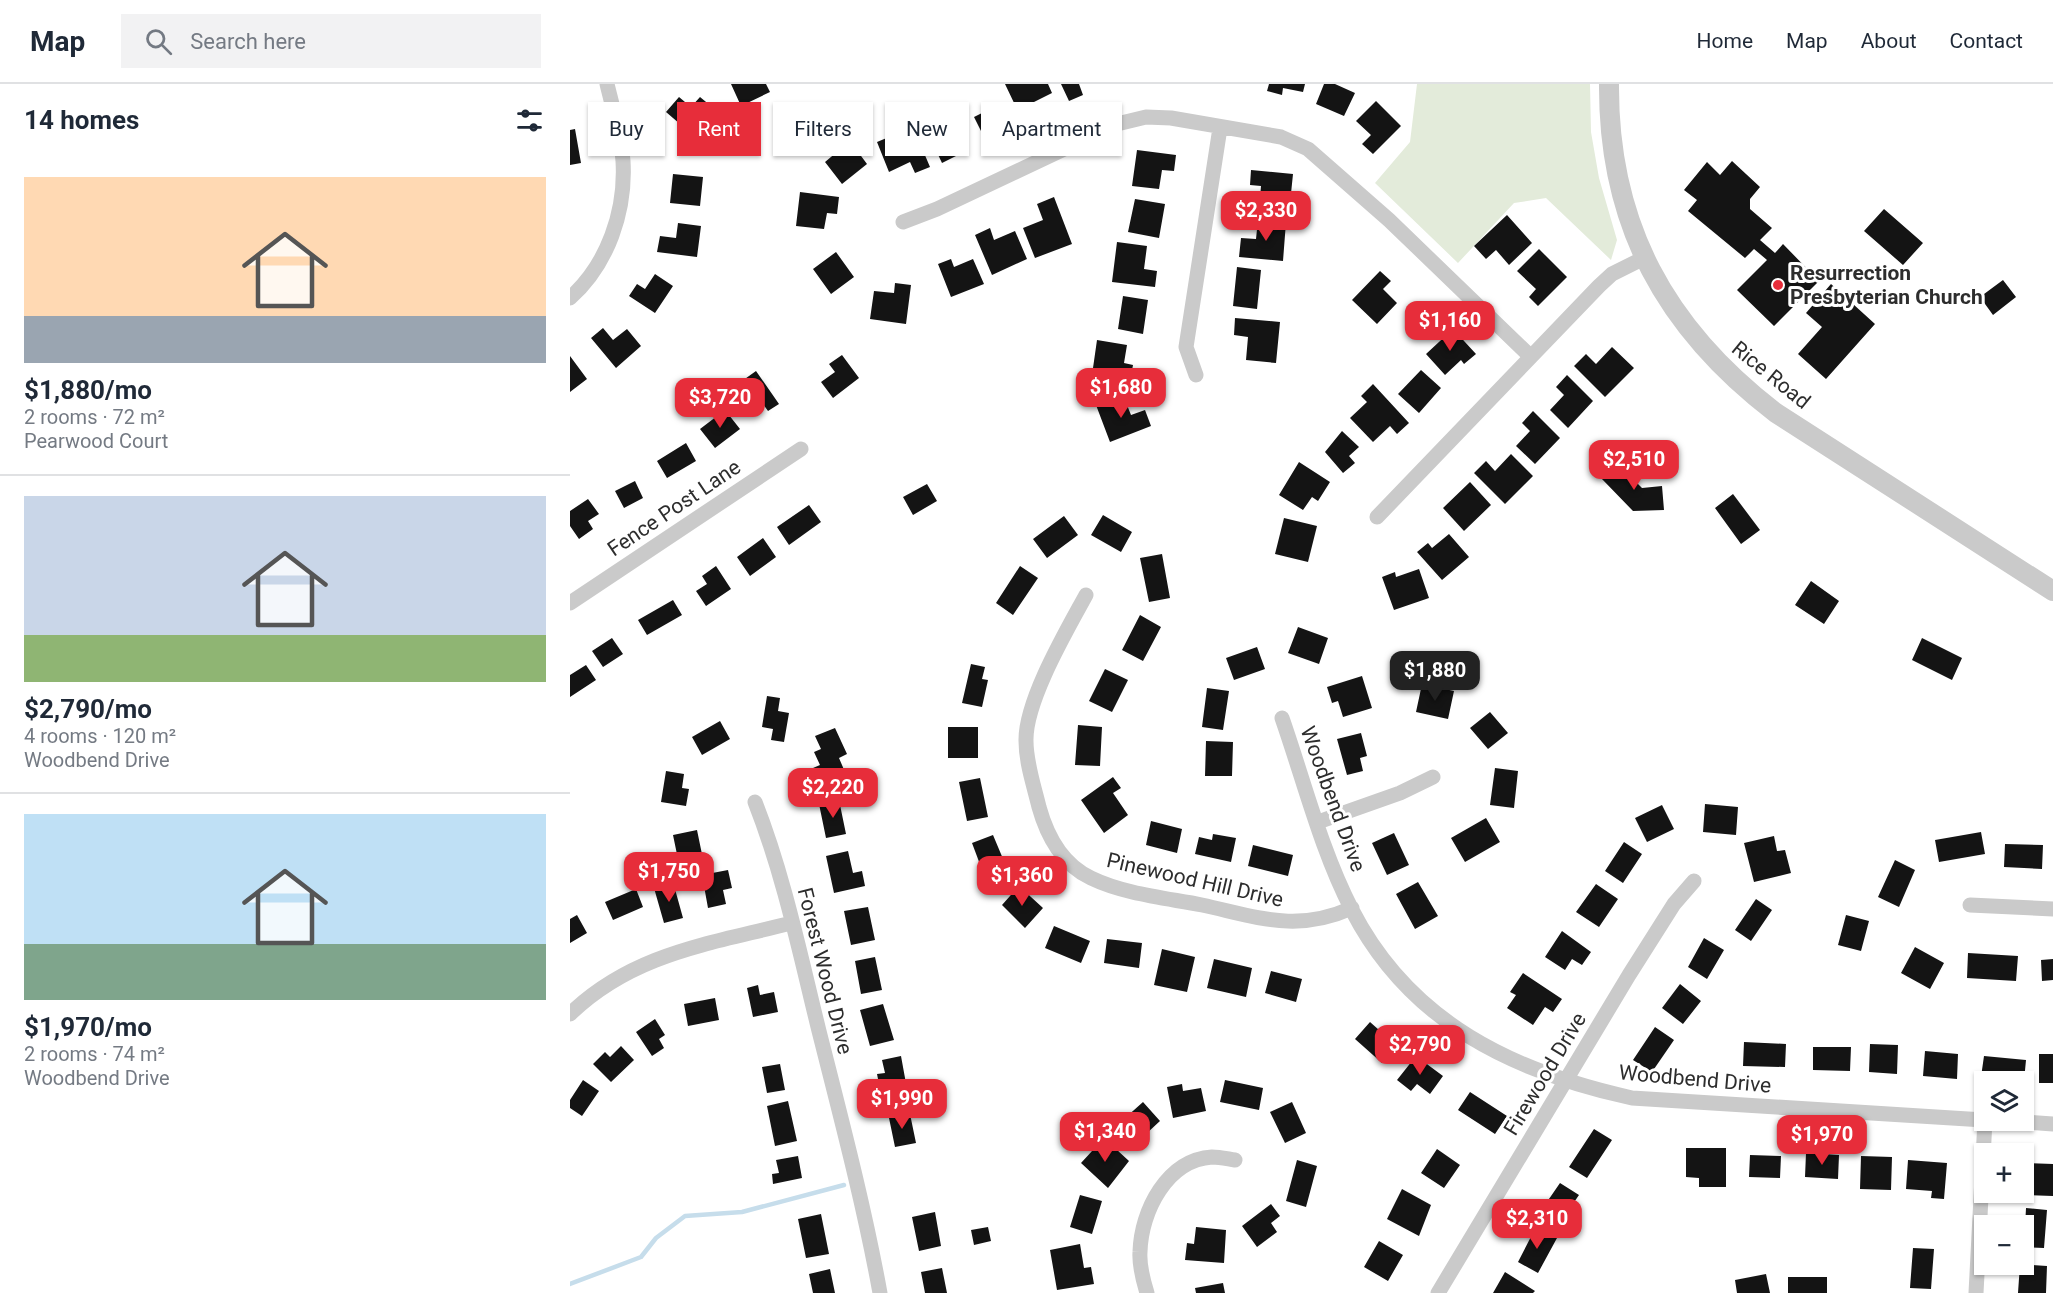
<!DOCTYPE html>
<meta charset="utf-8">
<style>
:root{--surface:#fff;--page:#f2f2f3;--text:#1f2937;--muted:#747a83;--line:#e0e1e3;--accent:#e72d3a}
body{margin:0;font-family:Roboto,sans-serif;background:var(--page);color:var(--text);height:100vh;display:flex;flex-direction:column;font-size:22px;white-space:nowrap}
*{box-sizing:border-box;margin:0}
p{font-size:20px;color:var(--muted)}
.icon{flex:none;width:33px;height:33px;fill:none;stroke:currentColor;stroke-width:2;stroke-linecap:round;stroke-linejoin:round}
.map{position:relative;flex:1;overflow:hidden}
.panel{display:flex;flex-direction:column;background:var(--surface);width:570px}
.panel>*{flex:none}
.guide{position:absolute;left:18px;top:18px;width:570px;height:54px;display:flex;gap:12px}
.controls{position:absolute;left:1404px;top:987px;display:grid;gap:12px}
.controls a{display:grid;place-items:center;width:60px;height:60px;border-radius:0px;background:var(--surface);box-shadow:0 2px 4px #0004;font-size:30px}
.price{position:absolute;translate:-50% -51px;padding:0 14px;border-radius:12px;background:var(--accent);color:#fff;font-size:20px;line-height:39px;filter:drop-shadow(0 2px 3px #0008)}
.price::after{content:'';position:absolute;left:50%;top:36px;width:18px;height:14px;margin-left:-9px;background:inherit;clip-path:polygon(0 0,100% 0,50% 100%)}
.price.active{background:#222;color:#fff}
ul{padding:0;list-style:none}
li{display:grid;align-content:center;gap:12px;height:318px;padding:0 24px}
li+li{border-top:2px solid var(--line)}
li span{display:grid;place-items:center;height:186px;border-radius:0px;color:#555}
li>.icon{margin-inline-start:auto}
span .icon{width:108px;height:108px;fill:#fffc;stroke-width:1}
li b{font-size:26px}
h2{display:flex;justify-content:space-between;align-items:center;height:72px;padding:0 24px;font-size:26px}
.chip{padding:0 21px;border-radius:0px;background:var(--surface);box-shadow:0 2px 4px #0004;font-size:21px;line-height:54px}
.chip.active{background:var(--accent);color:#fff}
header{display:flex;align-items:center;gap:36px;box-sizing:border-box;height:84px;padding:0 30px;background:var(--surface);border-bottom:2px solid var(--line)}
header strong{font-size:28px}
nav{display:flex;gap:33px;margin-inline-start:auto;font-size:21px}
.search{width:420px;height:54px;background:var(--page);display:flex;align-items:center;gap:15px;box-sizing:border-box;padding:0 21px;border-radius:0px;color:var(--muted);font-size:22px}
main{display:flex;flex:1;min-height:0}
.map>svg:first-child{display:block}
</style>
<header>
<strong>Map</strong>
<div class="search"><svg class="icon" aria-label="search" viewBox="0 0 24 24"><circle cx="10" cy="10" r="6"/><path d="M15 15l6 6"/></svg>Search here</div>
<nav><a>Home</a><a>Map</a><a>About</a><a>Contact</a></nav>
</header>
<main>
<section class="panel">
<h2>14 homes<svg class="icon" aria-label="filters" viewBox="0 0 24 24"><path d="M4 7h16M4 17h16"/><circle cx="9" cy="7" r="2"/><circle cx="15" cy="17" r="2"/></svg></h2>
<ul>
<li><span style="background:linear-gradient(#ffd9b3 75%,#9aa5b1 0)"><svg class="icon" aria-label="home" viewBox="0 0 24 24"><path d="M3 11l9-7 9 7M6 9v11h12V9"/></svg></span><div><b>$1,880/mo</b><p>2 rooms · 72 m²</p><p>Pearwood Court</p></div></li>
<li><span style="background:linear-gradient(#c9d6e8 75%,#8fb573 0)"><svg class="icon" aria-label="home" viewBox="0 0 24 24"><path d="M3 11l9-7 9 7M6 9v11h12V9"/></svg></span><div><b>$2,790/mo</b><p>4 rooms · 120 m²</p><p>Woodbend Drive</p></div></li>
<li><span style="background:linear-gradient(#bfe0f5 70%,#7fa58c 0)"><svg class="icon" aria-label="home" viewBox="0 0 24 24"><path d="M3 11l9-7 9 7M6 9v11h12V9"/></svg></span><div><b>$1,970/mo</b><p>2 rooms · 74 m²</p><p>Woodbend Drive</p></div></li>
</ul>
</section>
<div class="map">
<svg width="1483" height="1209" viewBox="0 0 1483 1209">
<rect width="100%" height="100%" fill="#fff"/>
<path fill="#e3ebda" d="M847 0H1020L1021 48 1029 94 1047 156 1041 176 976 114 944 119 888 179 805 99 840 58Z"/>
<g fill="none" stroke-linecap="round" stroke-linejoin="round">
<path stroke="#c6ddeb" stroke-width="4.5" d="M0 1200 71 1173 86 1154 115 1132 172 1128 274 1101"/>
</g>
<path fill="#141414" d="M161 0H196L200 8 171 22Z
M435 0H478L482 9 464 18 471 32 454 40Z
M491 0H509L513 11 499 17Z
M699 0H735L733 8 713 4 712 11 697 7Z
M754 0H765L785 9 774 32 746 20Z
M109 13 121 23 130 13 147 27 124 52 96 28Z
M806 17 831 42 803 70 792 60 801 51 786 37Z
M430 20 440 42 415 55 404 33Z
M381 25 395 55 385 60 390 70 372 79 353 39Z
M343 43 360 83 345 89 340 78 319 88 307 58Z
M5 45 11 79 0 81V46Z
M280 57 297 80 272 100 255 78Z
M567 66 606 71 604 87 592 86 589 105 562 102Z
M1162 77 1190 103 1180 115V125L1202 144 1190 156 1205 169 1213 160 1249 197 1204 242 1167 206 1197 176 1184 165 1175 174 1118 127 1127 116 1114 106 1137 78 1150 91Z
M681 86 723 90 719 129 689 126 691 102 680 101Z
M103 90 133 93 130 122 100 119Z
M230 108 269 113 267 130 257 129 254 145 226 142Z
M484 113 502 160 465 174 453 144 473 136 467 120Z
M565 115 595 120 589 154 558 148Z
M1314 125 1353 159 1333 181 1294 147Z
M937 131 962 159 939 181 926 166 916 175 904 162Z
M688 136 716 138 713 177 669 173 671 154 686 155Z
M108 139 131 142 127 173 87 168 90 152 106 154Z
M420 144 424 156 445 147 457 175 422 191 405 151Z
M547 158 577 162 574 185 587 187 585 203 542 198Z
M969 165 997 193 968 222 959 213 966 205 947 187Z
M266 168 284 193 261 210 243 185Z
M381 175 384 183 403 175 414 200 381 213 368 180Z
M667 183 691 186 687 225 663 222Z
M810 187 821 197 813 205 827 219 807 240 782 216Z
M85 190 103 202 85 229 59 212 67 200 75 205Z
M1433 196 1446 213 1423 231 1410 213Z
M325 199 341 201 336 240 300 235 304 207 324 209Z
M1261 200 1305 240 1256 295 1228 270 1252 243 1236 229Z
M553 212 578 216 573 250 548 245Z
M665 234 710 238 706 279 676 276 678 253 664 251Z
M33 244 43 256 57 245 71 262 46 284 21 254Z
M883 245 906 270 894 280 891 276 875 291 856 270Z
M527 256 557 261 554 279 563 281 560 297 522 291Z
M1042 263 1064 284 1035 313 1004 282 1016 270 1026 280Z
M272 271 289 294 263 314 251 298 265 288 259 280Z
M0 272 17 295 0 308Z
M851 286 871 304 849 329 828 310Z
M186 287 209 320 198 327 193 320 184 327 172 310 179 306 172 297Z
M997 291 1023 317 998 344 980 326 994 311 986 303Z
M803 300 839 339 827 350 820 342 803 358 780 334 797 318 791 312Z
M553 311 561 331 575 326 581 342 540 358 526 321Z
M155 326 170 345 145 364 130 345Z
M963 327 990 354 965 380 946 362 960 347 952 339Z
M772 347 789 363 779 372 785 379 773 389 755 368Z
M116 359 126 377 97 394 87 377Z
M941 370 963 392 935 420 904 389 916 377 925 387Z
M729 378 760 398 748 417 742 413 733 426 709 411Z
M1046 378 1072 404 1092 402 1094 426 1063 427 1031 394Z
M65 397 73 414 54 424 45 407Z
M900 398 921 421 894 447 873 424Z
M357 400 367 417 343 431 333 413Z
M1163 410 1190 446 1171 460 1145 424Z
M18 415 29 430 18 437 23 445 9 455 0 442V427Z
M239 421 251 438 219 461 207 443Z
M533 431 562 448 551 468 521 451Z
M494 432 508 451 477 474 463 455Z
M714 434 747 442 738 478 705 470Z
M879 450 899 473 872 496 847 468 858 459 862 464Z
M193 454 206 473 180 492 167 473Z
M592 470 600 514 579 518 570 474Z
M146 482 161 505 136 522 126 507 137 500 132 492Z
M450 482 468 494 443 531 426 519Z
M849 485 859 514 824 526 812 493 825 488 826 493Z
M1241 497 1269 517 1254 540 1225 521Z
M103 516 112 531 77 551 68 536Z
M570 531 591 543 573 577 552 566Z
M728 543 758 554 749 580 718 569Z
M42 554 53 570 33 583 22 567Z
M1352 554 1392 574 1382 596 1342 576Z
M687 563 695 585 664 596 656 574Z
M401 580 415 583 412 595 418 596 412 623 392 619Z
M16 581 26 596 0 613V591Z
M535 585 558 596 542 628 519 617Z
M792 592 802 624 773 633 768 617 762 619 757 603Z
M852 600 884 607 878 635 846 628Z
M637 604 659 607 653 646 632 643Z
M197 612 210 614 208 627 219 629 214 658 201 656 203 645 192 643Z
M920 628 938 649 918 665 900 644Z
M150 637 160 655 132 671 122 653Z
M508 641 532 643 530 682 505 681Z
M378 643H408V674H378Z
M265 644 277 670 269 674 275 688 250 700 243 684 250 681 244 668 251 665 245 652Z
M791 649 797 672 790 674 793 687 777 691 767 655Z
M636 657 663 658 662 692H635Z
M925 684 948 687 944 724 920 721Z
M96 687 114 690 112 704 119 705 116 722 91 718Z
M543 693 551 704 543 709 558 731 534 749 511 716Z
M410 694 418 733 397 737 389 698Z
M269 716 276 750 256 754 249 720Z
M1135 720 1168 723 1166 751 1133 748Z
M1092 721 1104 745 1077 758 1065 734Z
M916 734 930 758 895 778 881 754Z
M581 737 612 745 607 769 576 761Z
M127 746 134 780 110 785 103 751Z
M1411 748 1415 770 1369 778 1365 756Z
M824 749 839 781 817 791 802 759Z
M643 750 666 754 661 778 625 770 629 753 642 756Z
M423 751 436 782 414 791 402 759Z
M1204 752 1207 767 1215 766 1221 789 1184 798 1174 759Z
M1054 758 1072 770 1053 799 1035 787Z
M1435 760 1473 761 1472 785 1434 783Z
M683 761 723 771 718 792 678 782Z
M278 767 283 789 292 787 295 802 264 809 256 772Z
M1325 776 1345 786 1329 823 1308 813Z
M158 786 162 804 153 806 156 820 138 824 132 791Z
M103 798 113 834 94 839 84 804Z
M848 798 868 832 845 845 826 810Z
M1026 800 1048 815 1029 843 1006 828Z
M449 802 473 824 455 844 432 821Z
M66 805 73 823 43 836 35 818Z
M1186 815 1202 826 1181 857 1165 846Z
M298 823 305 856 281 861 274 827Z
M7 831 17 849 0 859V835Z
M1276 831 1299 837 1291 867 1268 861Z
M484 842 520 857 511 879 475 864Z
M992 847 1021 868 1012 881 1002 875 995 886 975 873Z
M1134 854 1154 866 1137 895 1118 883Z
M537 855 572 859 569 884 534 879Z
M1345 863 1374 879 1360 905 1331 889Z
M592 865 625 873 617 908 584 901Z
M1398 869 1448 872 1446 897 1397 894Z
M305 873 312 906 291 910 285 877Z
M644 875 682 884 676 913 637 904Z
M1483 875V896L1472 897 1471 876Z
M701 887 732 895 726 918 695 909Z
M953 889 992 915 983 928 975 923 963 941 937 924 946 911 940 908Z
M1110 900 1131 917 1113 940 1092 924Z
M188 901 190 911 204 908 208 928 183 933 177 904Z
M145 914 149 936 118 942 114 920Z
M313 920 324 956 300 962 290 926Z
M85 935 95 951 89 955 94 964 82 972 66 948Z
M800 938 827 962 812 979 785 955Z
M1085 943 1104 956 1082 988 1063 976Z
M1174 958 1216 960 1215 983 1173 982Z
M1300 960 1328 961 1327 990 1299 988Z
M51 962 64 976 41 998 23 980 35 968 40 973Z
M1243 963H1281L1280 987 1243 986Z
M1355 967 1388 970 1387 995 1353 992Z
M1469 970H1483V999H1469Z
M331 972 337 1005 311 1010 307 990 315 989 312 976Z
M846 972 873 992 860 1010 847 1000 841 1007 827 996Z
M1414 972 1456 976 1454 997 1411 993Z
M210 980 215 1006 197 1009 192 983Z
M13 996 29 1007 12 1032 0 1024V1016Z
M655 996 693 1004 689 1026 650 1018Z
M612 1000 613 1007 631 1004 636 1027 603 1034 597 1003Z
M900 1008 937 1032 925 1050 888 1026Z
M358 1010 361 1027 344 1030 340 1013Z
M218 1017 227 1057 205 1062 197 1022Z
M573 1018 590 1037 563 1062 545 1043Z
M722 1018 736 1049 715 1059 700 1028Z
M340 1030 346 1059 325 1063 319 1034Z
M1024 1045 1042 1056 1017 1094 999 1083Z
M534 1054 559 1077 538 1104 511 1079Z
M1116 1064H1156V1103H1129V1094L1116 1093Z
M867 1065 890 1081 874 1104 851 1089Z
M1236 1069 1269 1071 1268 1095 1235 1093Z
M1180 1071 1211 1072 1210 1094 1179 1093Z
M228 1072 232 1094 203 1100 202 1090 209 1089 206 1076Z
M1291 1072 1322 1073 1321 1106 1290 1105Z
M727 1076 747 1082 736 1123 716 1117Z
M1338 1076 1377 1079 1374 1115 1361 1114 1362 1107 1336 1105Z
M1455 1079 1483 1080V1112L1454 1111Z
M990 1099 1009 1111 989 1140 970 1128Z
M832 1105 861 1121 849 1152 817 1135Z
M510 1111 532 1117 522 1150 500 1143Z
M701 1120 710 1132 701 1139 707 1148 687 1163 672 1142Z
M1456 1124 1477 1126 1474 1164 1454 1163Z
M365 1128 371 1162 349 1167 342 1133Z
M251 1130 259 1170 236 1174 228 1135Z
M418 1143 421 1157 404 1161 401 1146Z
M626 1143 656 1146 654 1179 615 1176 617 1159 624 1160Z
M966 1143 987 1154 968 1189 948 1178Z
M809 1157 833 1171 818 1197 794 1183Z
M510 1160 514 1184 521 1183 524 1200 487 1206 480 1166Z
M1343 1164 1364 1165 1361 1205 1340 1204Z
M1450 1180 1477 1182 1476 1209H1448Z
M372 1184 377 1209H355L351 1188Z
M260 1185 265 1209H243L239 1190Z
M935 1188 965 1207 963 1209H923Z
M1196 1190 1200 1209H1167L1165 1196Z
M1218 1193H1257V1209H1218Z
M653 1199 655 1209H626L625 1204Z"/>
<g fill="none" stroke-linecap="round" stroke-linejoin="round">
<path stroke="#cacaca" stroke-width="15" d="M333 138 367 125 547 40 576 33 601 34 711 53 738 65 819 136 960 272
M0 214C38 180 56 127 53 77 51 51 43 25 37 0
M626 291 616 263 650 44
M807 433 1029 202 1042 190 1074 174
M516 511C497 546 455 617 456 657 456 679 464 702 469 723 477 752 493 781 521 794 554 810 596 814 632 821 688 833 726 849 782 824
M0 519 231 365
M712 634C734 697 751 766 782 826 840 939 944 988 1062 1014L1414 1036
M185 718C214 792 230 870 249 947 271 1034 294 1121 310 1209
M748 738 830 709 863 693
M1400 821 1483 825
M0 930C63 869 140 860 221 839
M1426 1036 1483 1040
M577 1209C573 1196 569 1182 570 1168 571 1127 597 1076 642 1073 650 1073 658 1075 665 1076
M868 1209 1059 891 1104 820 1124 797
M1406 1209 1415 1036"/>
<path stroke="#cacaca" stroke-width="20" d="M1039 0C1038 141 1096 245 1206 329L1483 507"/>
</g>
<circle fill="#e72d3a" stroke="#fff" stroke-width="2" cx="1208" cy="201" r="6"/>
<g text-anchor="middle" stroke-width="6" stroke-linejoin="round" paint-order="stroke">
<g font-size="21" font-weight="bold" fill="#2d2d2d" stroke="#fff" text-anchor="start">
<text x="1220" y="196">Resurrection<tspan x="1220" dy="24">Presbyterian Church</tspan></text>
</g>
<g font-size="21" fill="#2d2d2d" stroke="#fff">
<text transform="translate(1201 291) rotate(39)" y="7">Rice Road</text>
<text transform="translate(104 424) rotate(-34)" y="7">Fence Post Lane</text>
<text transform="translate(763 715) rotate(70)" y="7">Woodbend Drive</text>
<text transform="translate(625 796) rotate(13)" y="7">Pinewood Hill Drive</text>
<text transform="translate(255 887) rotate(76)" y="7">Forest Wood Drive</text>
<text transform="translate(975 990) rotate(-59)" y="7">Firewood Drive</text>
<text transform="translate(1125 995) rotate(5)" y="7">Woodbend Drive</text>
</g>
</g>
</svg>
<div class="controls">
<a><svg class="icon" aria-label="layers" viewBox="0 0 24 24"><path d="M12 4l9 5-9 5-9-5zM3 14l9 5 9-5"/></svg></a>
<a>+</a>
<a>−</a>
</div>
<b class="price" style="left:696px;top:158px">$2,330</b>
<b class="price" style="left:880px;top:268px">$1,160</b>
<b class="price" style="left:551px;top:335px">$1,680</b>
<b class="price" style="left:150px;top:345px">$3,720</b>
<b class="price" style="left:1064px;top:407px">$2,510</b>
<b class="price active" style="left:865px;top:618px">$1,880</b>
<b class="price" style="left:263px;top:735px">$2,220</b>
<b class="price" style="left:99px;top:819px">$1,750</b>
<b class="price" style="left:452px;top:823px">$1,360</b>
<b class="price" style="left:850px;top:992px">$2,790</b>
<b class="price" style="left:332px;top:1046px">$1,990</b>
<b class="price" style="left:535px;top:1079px">$1,340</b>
<b class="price" style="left:1252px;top:1082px">$1,970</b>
<b class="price" style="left:967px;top:1166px">$2,310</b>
<div class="guide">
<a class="chip">Buy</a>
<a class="chip active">Rent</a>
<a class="chip">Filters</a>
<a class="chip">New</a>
<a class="chip">Apartment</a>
</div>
</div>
</main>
